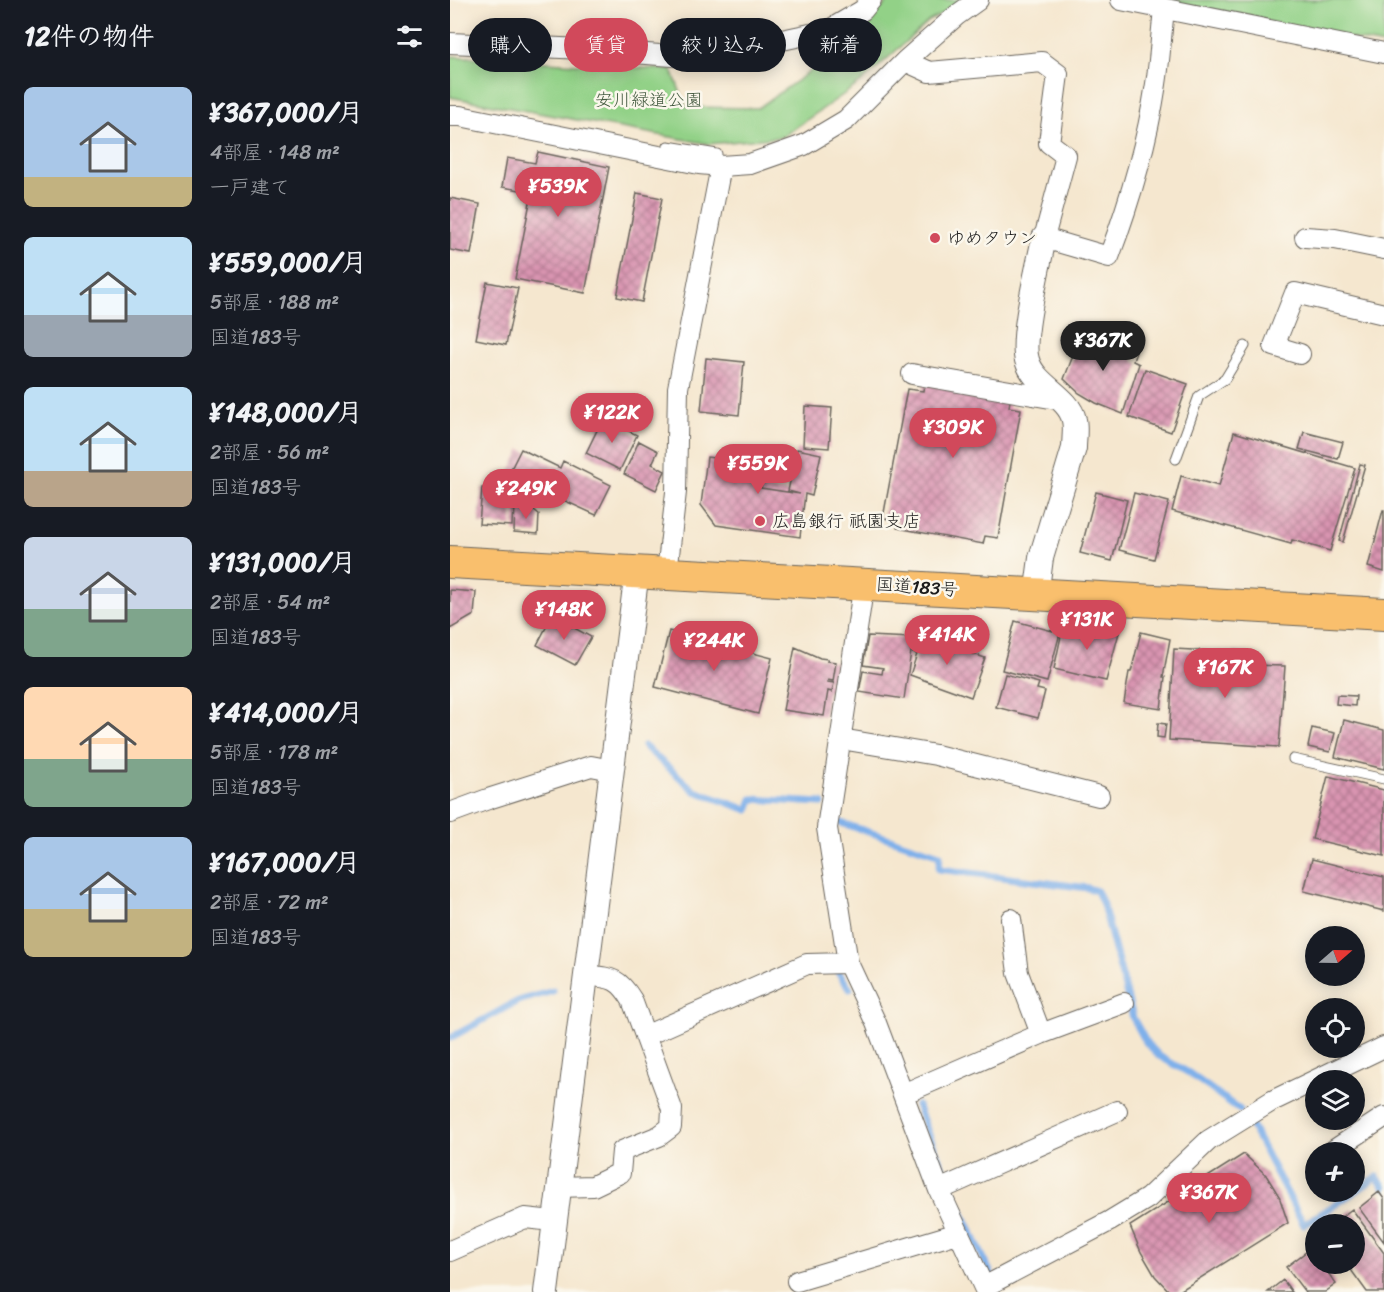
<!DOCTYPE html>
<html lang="ja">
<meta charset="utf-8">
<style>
:root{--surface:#171b24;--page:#242831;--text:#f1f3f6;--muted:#9ea1a6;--accent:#d1495b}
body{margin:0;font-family:Sriracha,"Klee One",sans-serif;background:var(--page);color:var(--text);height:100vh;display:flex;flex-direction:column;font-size:22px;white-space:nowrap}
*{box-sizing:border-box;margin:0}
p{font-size:20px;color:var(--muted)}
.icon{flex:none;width:33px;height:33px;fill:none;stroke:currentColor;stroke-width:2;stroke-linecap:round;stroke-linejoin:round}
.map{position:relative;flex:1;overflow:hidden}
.side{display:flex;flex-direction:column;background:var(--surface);width:450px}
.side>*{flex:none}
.guide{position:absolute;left:18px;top:18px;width:570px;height:54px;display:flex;gap:12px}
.needle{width:39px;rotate:70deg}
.fabs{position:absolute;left:855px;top:926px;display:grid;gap:12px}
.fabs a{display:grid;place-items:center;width:60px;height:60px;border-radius:50%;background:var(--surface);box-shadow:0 3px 15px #0003;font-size:30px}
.price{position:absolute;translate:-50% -51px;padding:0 14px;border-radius:21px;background:var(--accent);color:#fff;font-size:20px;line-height:39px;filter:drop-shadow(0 2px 3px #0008)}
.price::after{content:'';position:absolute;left:50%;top:36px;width:18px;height:14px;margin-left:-9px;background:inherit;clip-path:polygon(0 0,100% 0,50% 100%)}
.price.active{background:#222;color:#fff}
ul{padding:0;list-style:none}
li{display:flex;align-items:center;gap:18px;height:150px;padding:0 24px}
li span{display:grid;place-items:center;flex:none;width:168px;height:120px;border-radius:9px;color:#555}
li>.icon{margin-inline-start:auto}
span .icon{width:72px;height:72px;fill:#fffc;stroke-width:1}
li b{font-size:26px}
h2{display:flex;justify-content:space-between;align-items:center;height:72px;padding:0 24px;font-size:26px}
.pill{padding:0 21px;border-radius:27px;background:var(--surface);box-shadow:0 3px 15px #0003;font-size:21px;line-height:54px}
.pill.active{background:var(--accent);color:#fff}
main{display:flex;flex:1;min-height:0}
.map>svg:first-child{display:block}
</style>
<main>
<section class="side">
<h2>12件の物件<svg class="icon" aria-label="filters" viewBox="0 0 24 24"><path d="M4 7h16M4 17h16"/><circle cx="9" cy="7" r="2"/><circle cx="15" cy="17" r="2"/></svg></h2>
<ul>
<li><span style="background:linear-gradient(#a9c7e8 75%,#c2b280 0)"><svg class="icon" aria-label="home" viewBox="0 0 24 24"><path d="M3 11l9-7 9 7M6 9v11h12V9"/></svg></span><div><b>¥367,000/月</b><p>4部屋 · 148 m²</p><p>一戸建て</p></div></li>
<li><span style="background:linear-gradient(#bfe0f5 65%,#9aa5b1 0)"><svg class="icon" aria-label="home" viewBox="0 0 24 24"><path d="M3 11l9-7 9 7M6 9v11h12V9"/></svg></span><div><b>¥559,000/月</b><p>5部屋 · 188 m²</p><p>国道183号</p></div></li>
<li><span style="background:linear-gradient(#bfe0f5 70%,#b9a48a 0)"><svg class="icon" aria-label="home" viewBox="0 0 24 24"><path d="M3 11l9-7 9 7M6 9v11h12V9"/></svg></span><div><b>¥148,000/月</b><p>2部屋 · 56 m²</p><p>国道183号</p></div></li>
<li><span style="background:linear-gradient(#c9d6e8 60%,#7fa58c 0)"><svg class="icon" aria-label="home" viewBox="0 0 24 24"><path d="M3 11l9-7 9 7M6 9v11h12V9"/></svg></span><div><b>¥131,000/月</b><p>2部屋 · 54 m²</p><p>国道183号</p></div></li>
<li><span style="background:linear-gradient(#ffd9b3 60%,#7fa58c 0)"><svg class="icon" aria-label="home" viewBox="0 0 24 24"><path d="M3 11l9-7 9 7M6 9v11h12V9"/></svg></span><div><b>¥414,000/月</b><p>5部屋 · 178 m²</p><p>国道183号</p></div></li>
<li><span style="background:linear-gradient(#a9c7e8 60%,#c2b280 0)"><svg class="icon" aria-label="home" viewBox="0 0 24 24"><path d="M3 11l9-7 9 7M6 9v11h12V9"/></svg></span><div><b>¥167,000/月</b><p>2部屋 · 72 m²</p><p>国道183号</p></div></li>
</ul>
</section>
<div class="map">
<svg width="934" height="1292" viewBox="0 0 934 1292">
<defs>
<pattern id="building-cross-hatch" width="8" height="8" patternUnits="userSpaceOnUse" patternTransform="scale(1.5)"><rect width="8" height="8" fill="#d994b1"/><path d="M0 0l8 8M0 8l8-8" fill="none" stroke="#af788f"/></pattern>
</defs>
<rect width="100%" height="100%" fill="#fbf7ec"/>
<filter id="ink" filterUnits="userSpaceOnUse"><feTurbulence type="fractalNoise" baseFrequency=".0167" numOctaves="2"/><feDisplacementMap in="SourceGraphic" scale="12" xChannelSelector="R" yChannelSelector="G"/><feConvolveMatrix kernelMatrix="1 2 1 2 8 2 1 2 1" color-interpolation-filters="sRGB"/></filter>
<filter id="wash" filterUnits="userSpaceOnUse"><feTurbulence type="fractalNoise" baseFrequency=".008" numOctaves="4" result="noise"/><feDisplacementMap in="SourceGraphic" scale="24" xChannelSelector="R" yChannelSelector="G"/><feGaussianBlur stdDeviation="1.35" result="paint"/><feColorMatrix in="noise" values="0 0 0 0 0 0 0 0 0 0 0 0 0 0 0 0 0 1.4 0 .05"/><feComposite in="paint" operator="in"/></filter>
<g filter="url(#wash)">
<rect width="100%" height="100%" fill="#f5e7cf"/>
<path fill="#92d187" stroke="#577652" stroke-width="1.5" d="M440 0H519L479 21 410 83 332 137 259 144 0 97V56L222 70 236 107 308 108 372 63Z
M708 0H928L934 1V45Z"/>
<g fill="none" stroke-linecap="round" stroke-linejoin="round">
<path stroke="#7fb0ea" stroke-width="7" d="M194 746 245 791 298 810 302 799 372 803
M385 821 490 855 489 869 638 888 647 891 653 904 683 1018 696 1042 709 1056 739 1073 790 1110
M382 968 386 969 400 989
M0 1038 68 1001 103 991
M467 1105 495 1174
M798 1119 854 1225 927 1177 934 1187
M502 1191 541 1274"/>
</g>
<g id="blocks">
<path fill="url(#building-cross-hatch)" d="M88 152 159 167 135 293 65 279 82 192 52 187 57 158 85 163Z
M187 193 212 198 192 302 167 297Z
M0 198 30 204 21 254 0 250Z
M37 282 68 288 56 345 26 339Z
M633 330 686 352 683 361 689 364 673 414 646 403 629 393 614 379Z
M256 358 294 362 289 415 251 411Z
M695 369 738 384 721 432 679 417Z
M476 372 562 388 559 407 571 409 548 538 535 536 533 544 447 528 448 520 433 518 457 389 473 391Z
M355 406 382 408 379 448 353 446Z
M153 418 187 435 170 470 136 453Z
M784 432 905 468 880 551 842 540 841 544 722 511 731 476 769 486Z
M854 432 893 442 888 459 849 449Z
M189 441 208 451 202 464 215 471 206 490 174 474Z
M71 449 110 468 113 461 161 485 146 515 58 475Z
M347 449 371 454 362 496 355 494 350 537 266 525 251 505 257 457 315 465 311 488 350 494 338 491Z
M910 464 915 465 893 542 889 541Z
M32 488 49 489 63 497 62 526 29 524Z
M646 492 677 500 662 561 630 553Z
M684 493 719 502 704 559 669 550Z
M65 505 79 506 89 514 88 534 64 532Z
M933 510H934V572L918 567Z
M0 590 26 592 24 615 0 629Z
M480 615 487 617 482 633 474 631Z
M102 616 141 637 125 665 87 645Z
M565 621 610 633 597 682 552 670Z
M613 627 670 629 656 681 604 669Z
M219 631 322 658 308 714 205 687Z
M473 632 480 635 478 638 535 658 521 697 460 675 467 654 463 653Z
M691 632 720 639 713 677H715L711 709 674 703 679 672H681Z
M418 636 463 638 454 699 409 692 413 671 432 674 433 668 413 665Z
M345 647 370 658 378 659 377 661 386 662 383 681 378 680 377 682 384 683 382 692 378 691 374 716 333 710Z
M724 649 798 653 797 665 835 666 829 747 719 740Z
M555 674 589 683 587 689 595 691 588 718 546 707Z
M887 695 906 696 905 706 886 704Z
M894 720 934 730V769L885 757Z
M708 723 716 724 714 738 707 737Z
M862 728 885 733 880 752 858 747Z
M878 776 934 790V856L862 839Z
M862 859 934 877V911L854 891Z
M794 1154 816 1175 829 1196 838 1223 728 1292H720L705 1276 691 1252 680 1226Z
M929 1192 934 1199V1242L909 1208Z
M902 1209 934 1253V1292H917L896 1263H904V1224H882Z
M860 1249 866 1256V1263H871L886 1284 875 1292H855L836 1267Z
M833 1280 842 1292H818Z"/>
</g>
</g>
<g filter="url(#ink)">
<use href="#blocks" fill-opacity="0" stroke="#68635b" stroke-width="1.5"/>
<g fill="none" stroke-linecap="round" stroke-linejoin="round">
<g stroke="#68635b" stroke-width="11">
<path id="service" d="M218 146 267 154
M726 459 749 396 775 379 795 346
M843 759 934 779"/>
</g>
<g stroke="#68635b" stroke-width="22">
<path id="minor" d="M671 0 934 53
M0 43 133 49 248 58 379 30 413 10 421 0
M455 61 479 72 592 62 608 74 599 143 616 156 594 238 659 257C680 201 697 143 706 84 710 59 711 34 714 10
M0 116H10L249 164 271 166 300 164 354 145 396 120 455 61 507 15 528 0
M855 237 885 239 934 249
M850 354 824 346 845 293 934 314
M462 374 612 400
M217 573 226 492 228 388 271 166
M414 583 377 828 398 963 426 1023 489 1190 536 1292
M391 739 486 755 649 796
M0 813 38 799 141 766 162 770
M561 919 568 973 591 1034
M195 1036 357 964 398 963
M453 1094 591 1034 674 1003
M881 1152 934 1117
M108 1187 143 1186 170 1173 172 1151 209 1136 221 1127 222 1109 182 1000C168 977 161 978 135 975
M489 1190 667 1111
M0 1251 75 1218 103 1221
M347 1281 508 1233
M534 1287 660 1221 698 1198 759 1140 822 1101 934 1047"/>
</g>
<g stroke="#68635b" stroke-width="26">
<path id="tertiary" d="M586 596 591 558 624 448C624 440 626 428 624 420 619 396 584 386 577 360 570 339 589 264 594 238
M96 1292 187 571"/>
</g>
<g stroke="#68635b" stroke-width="34">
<path id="trunk" d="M0 562C311 577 623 598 934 614"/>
</g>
<use href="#service" stroke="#fff" stroke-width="9"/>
<use href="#minor" stroke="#fff" stroke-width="20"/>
<use href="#tertiary" stroke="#fff" stroke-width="24"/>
<use href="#trunk" stroke="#f9bf6d" stroke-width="32"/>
</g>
</g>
<g fill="#d1495b" stroke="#fbf7ec" stroke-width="2">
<circle cx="485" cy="238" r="6"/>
<circle cx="310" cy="521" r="6"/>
</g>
<g text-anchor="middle" stroke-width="5" stroke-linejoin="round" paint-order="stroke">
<g font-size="18" fill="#455b41" stroke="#fbf7ec">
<text x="199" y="106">安川緑道公園</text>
</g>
<g font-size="18" fill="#1c1c1c" stroke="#fbf7ec" text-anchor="start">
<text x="497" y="244">ゆめタウン</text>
<text x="322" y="527">広島銀行 祇園支店</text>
</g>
<g font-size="18" fill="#1c1c1c" stroke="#fbf7ec">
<text transform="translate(467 587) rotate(4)" y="6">国道183号</text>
</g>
</g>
</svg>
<div class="fabs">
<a><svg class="needle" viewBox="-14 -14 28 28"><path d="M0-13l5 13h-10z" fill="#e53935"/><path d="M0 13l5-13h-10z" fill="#9ea1a6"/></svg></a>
<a><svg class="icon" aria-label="locate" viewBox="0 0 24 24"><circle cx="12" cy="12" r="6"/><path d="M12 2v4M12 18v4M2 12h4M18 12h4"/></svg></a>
<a><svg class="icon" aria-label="layers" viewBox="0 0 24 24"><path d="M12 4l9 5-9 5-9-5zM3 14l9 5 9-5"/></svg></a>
<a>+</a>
<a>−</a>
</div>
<b class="price" style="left:108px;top:218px">¥539K</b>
<b class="price active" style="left:653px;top:372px">¥367K</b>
<b class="price" style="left:162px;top:444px">¥122K</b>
<b class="price" style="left:503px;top:459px">¥309K</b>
<b class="price" style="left:308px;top:495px">¥559K</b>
<b class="price" style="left:76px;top:520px">¥249K</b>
<b class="price" style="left:114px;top:641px">¥148K</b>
<b class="price" style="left:637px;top:651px">¥131K</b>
<b class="price" style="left:497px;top:666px">¥414K</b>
<b class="price" style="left:264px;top:672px">¥244K</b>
<b class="price" style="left:775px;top:699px">¥167K</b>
<b class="price" style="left:759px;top:1224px">¥367K</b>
<div class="guide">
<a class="pill">購入</a>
<a class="pill active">賃貸</a>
<a class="pill">絞り込み</a>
<a class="pill">新着</a>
</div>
</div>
</main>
